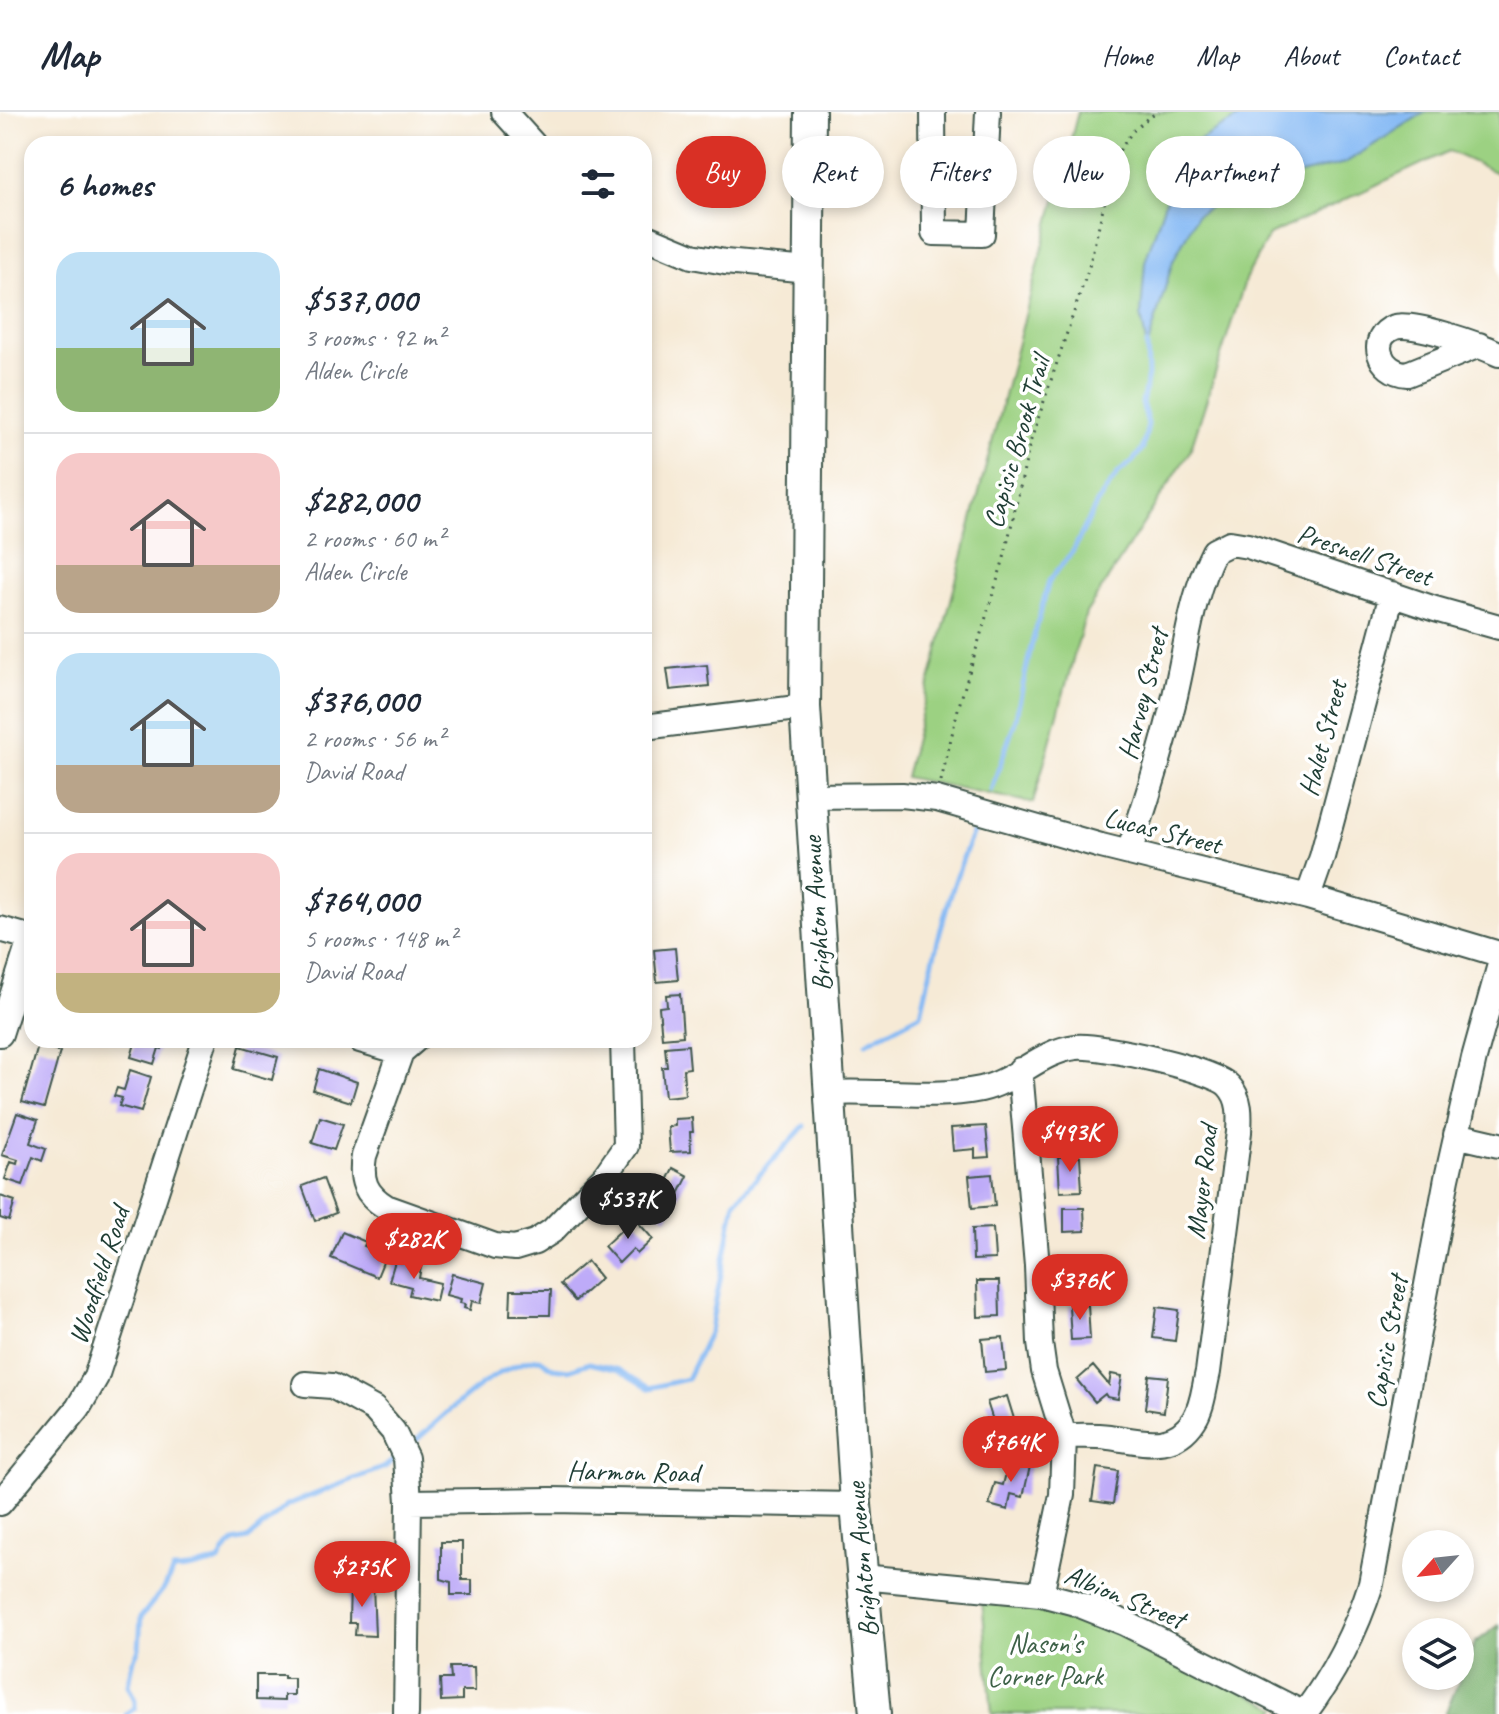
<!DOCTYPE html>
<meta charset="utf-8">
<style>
:root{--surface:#fff;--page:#f6f6f7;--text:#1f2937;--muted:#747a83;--line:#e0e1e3;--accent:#d93025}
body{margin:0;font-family:Caveat,sans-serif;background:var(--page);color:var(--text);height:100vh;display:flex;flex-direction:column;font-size:30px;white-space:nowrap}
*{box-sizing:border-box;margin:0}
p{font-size:26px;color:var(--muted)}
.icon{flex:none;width:44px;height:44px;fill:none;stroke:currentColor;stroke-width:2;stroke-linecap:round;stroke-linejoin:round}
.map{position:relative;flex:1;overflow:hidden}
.details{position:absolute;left:24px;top:24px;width:628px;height:912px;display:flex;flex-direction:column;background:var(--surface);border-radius:24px;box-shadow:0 4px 12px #0003}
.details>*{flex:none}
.top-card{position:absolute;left:676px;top:24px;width:702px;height:72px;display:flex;gap:16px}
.needle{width:52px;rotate:243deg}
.buttons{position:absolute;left:1402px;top:1418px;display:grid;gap:16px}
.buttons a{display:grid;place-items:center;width:72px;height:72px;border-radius:50%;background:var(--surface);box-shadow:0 4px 12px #0003;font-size:40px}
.price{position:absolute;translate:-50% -68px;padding:0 18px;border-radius:28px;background:var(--accent);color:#fff;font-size:26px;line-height:52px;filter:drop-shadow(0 2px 4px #0008)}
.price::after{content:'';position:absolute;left:50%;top:48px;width:24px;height:18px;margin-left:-12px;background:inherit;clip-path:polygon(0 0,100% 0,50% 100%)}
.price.active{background:#222;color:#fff}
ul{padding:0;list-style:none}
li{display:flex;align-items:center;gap:24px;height:200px;padding:0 32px}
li+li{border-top:2px solid var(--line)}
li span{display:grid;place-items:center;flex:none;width:224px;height:160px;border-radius:24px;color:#555}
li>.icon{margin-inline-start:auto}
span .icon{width:96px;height:96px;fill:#fffc;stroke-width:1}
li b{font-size:34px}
h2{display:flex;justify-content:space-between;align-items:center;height:96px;padding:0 32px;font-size:34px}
.tag{padding:0 28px;border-radius:36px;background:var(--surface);box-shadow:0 4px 12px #0003;font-size:28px;line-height:72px}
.tag.active{background:var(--accent);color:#fff}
header{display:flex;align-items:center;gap:48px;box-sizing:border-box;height:112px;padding:0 40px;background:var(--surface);border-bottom:2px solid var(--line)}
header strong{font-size:38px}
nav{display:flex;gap:44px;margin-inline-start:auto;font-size:28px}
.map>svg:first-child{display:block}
</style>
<header>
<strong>Map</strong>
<nav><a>Home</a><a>Map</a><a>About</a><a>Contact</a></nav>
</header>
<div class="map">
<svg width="1499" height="1602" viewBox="0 0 1499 1602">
<rect width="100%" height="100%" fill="#fff"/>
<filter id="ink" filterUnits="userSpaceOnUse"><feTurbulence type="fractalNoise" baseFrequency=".0125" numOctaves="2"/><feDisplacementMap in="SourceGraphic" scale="16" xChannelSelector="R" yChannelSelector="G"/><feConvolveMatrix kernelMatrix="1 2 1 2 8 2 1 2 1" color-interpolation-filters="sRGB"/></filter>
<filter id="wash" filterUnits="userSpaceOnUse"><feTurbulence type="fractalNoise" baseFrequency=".006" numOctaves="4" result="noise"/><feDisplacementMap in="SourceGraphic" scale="32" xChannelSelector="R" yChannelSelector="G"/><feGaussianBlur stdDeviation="1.8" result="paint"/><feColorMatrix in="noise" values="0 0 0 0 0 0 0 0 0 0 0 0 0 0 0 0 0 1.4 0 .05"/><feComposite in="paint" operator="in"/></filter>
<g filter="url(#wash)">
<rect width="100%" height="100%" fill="#f6ead6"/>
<path fill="#9cd182" stroke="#5e875b" stroke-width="2" d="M1078 0H1499V62L1449 39 1269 123 1246 166 1190 339 1086 501 1033 691 905 665Z
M982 1487 1062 1494 1278 1596 1273 1602H992Z"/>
<path fill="#7db370" stroke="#4e7852" stroke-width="2" d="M1499 1513V1602H1445L1475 1531Z"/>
<path fill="#86baf4" stroke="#527c94" stroke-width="2" d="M1248 0H1425L1345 51 1244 76 1197 103 1173 149 1147 237 1141 202 1145 150 1168 81 1193 32Z"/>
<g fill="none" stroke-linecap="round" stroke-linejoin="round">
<path stroke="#86baf4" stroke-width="5" d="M991 678 1015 610 1031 535 1049 469 1073 439 1097 391 1119 360 1133 349 1143 336 1148 312 1142 291 1148 263 1147 232
M866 931 921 902C935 837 950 772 977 711
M408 1335C446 1304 490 1253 540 1247L553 1256 569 1258 589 1251 619 1258 649 1276 687 1267 710 1219 735 1090 804 1014
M126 1602 135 1596V1588L128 1573 132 1551 139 1537 141 1505 165 1475 173 1458C190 1459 202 1452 219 1450L224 1440 234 1430 248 1427 287 1393 385 1355 398 1344"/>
</g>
<g id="blocks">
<path fill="#beabf8" d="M707 553 709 574 670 578 667 557Z
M675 836 678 868 657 870 654 838Z
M680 882 683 924 662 926 659 895 667 894 666 883Z
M136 928H165L162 937 159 936 154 952 131 945Z
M688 933 690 956 683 957 685 983 665 985 662 955H667L665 935Z
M38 934 60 940 44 996 22 990Z
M240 934 278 945 272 968 234 957Z
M319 957 357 970 351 990 313 978Z
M130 958 151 965 141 1000 119 994 122 986 114 984 117 976 124 978Z
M17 1001 38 1008 30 1031 46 1037 42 1049 33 1045 23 1073 5 1067 11 1050 17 1052 18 1048 2 1043Z
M320 1005 343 1012 334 1038 312 1031Z
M692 1006 693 1020H690L691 1039 670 1040 668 1015 675 1014V1007Z
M986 1014 989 1045 975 1046V1037L953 1039 951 1016Z
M1080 1044 1082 1079 1060 1080 1058 1045Z
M673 1056 688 1064 667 1106 645 1095 659 1068 666 1071Z
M992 1062 995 1094 972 1096 969 1064Z
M323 1066 336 1101 315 1109 302 1074Z
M0 1084 15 1089 9 1109 0 1106Z
M1064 1096H1084L1085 1119 1064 1120Z
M634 1106 653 1127 637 1142 633 1137 619 1151 604 1134Z
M993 1116 995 1147 973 1148 972 1117Z
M342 1120 366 1130 364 1134 386 1143 377 1165 331 1146Z
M1067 1146H1086V1163H1097L1098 1176 1068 1177Z
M395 1149 421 1155 419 1166 440 1171 436 1189 409 1183 411 1175 389 1169Z
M587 1149 601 1166 575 1189 560 1172Z
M452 1162 486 1171 481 1191 472 1189 470 1198 464 1196 465 1192 460 1191 461 1187 446 1183Z
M977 1169H999L1000 1204 978 1205Z
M511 1178H551L550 1203H510Z
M1088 1193 1090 1227 1071 1228 1069 1194Z
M1157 1195 1179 1198 1175 1229 1153 1226Z
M1003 1225 1006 1258 985 1260 982 1227Z
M1093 1254 1109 1273 1111 1262 1122 1264 1118 1287 1107 1285 1105 1282 1095 1290 1077 1268Z
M1149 1263 1168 1265 1164 1300 1145 1297Z
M1007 1284 1018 1320 999 1327 987 1290Z
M1010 1345 1031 1350 1023 1385 1011 1382 1008 1398 989 1393 995 1371 1003 1373Z
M1097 1356 1118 1359 1113 1392 1092 1389Z
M441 1430H462V1468H472V1483H451V1470L441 1467Z
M350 1472 373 1473 375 1524 355 1523 356 1511H349Z
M450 1555H474L475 1579H462V1588L441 1589 440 1567H451Z
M256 1563H284V1566H294V1583H284V1589L256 1588Z"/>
</g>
</g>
<g filter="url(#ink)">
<use href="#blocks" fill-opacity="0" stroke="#3f574c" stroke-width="2"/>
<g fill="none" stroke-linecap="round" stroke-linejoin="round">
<g stroke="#3f574c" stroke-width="28">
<path id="minor" d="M504 0 533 32
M933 0 934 121 982 122 988 0
M644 124 692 144 725 150 808 158
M1479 233 1407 262C1379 261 1367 225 1395 215 1412 209 1480 233 1499 242
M644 615 805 595
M809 684 902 683 937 687 1101 734 1308 785 1499 842
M1129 740C1146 691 1161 642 1173 592 1186 541 1190 486 1214 439L1230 431 1248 434 1435 497 1499 515
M1308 785 1322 745 1392 482
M0 817 32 826
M0 922 31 825
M360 928 401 940 415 928
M401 940 364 1044C360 1068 365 1082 386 1095L495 1134 515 1136 535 1130 552 1119 605 1064 626 1034 623 928
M1020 958 1037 1154 1040 1231 1044 1259 1064 1324 1062 1383 1041 1482
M828 981C878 978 931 987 981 977 1015 970 1040 939 1076 935 1099 932 1215 958 1229 974 1241 987 1240 1003 1239 1020L1208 1260C1204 1276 1203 1294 1194 1308 1173 1341 1140 1329 1109 1325 1094 1323 1079 1324 1064 1324
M1456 1023 1499 1033
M305 1272 332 1274 374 1297 393 1319 406 1346 409 1390 406 1602
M409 1390 551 1388 856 1393
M0 1391 78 1296 96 1265 205 928
M862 1465 1041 1482 1075 1491 1125 1511 1304 1602
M1304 1602C1334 1562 1356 1519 1371 1472L1447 1066 1474 946 1499 856"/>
</g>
<g stroke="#3f574c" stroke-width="34">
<path id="major" d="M810 0 805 595 856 1393 875 1602"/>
</g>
<path stroke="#3f574c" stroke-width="3" stroke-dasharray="2 6" stroke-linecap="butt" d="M941 669 958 597 1004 446 1030 331 1089 155 1112 58 1119 39 1132 20 1149 5 1159 0"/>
<use href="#minor" stroke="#fff" stroke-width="24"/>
<use href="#major" stroke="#fff" stroke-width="30"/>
</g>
</g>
<g text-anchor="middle" stroke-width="7" stroke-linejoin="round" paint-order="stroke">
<g font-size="28" fill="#1f3d34" stroke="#fff">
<text transform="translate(1016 330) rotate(-74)" y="10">Capisic Brook Trail</text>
<text transform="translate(1365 442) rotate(19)" y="10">Presnell Street</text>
<text transform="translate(1142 582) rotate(-76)" y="10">Harvey Street</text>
<text transform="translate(1322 626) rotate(-75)" y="10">Halet Street</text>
<text transform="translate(1163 718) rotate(14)" y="10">Lucas Street</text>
<text transform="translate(816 802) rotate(-94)" y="10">Brighton Avenue</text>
<text transform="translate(1201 1070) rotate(-83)" y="10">Mayer Road</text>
<text transform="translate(98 1163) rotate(-72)" y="10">Woodfield Road</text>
<text transform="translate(1386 1230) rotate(-80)" y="10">Capisic Street</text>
<text transform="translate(633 1359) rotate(1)" y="10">Harmon Road</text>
<text transform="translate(861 1448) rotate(-95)" y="10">Brighton Avenue</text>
<text transform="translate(1125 1484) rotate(22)" y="10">Albion Street</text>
</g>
<g font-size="28" fill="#3e6248" stroke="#fff">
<text x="1045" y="1541">Nason's<tspan x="1045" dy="32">Corner Park</tspan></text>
</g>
</g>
</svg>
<div class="buttons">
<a><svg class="needle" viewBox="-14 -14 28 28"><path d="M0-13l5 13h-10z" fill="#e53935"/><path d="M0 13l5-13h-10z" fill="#747a83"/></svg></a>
<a><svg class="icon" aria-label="layers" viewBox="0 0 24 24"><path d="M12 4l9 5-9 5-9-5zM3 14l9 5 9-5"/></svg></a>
</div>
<b class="price" style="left:1070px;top:1062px">$493K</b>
<b class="price active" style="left:628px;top:1129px">$537K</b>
<b class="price" style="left:414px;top:1169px">$282K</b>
<b class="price" style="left:1080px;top:1210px">$376K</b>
<b class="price" style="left:1011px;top:1372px">$764K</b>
<b class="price" style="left:362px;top:1497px">$275K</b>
<div class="top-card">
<a class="tag active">Buy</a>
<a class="tag">Rent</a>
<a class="tag">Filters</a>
<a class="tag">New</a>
<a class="tag">Apartment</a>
</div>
<section class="details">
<h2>6 homes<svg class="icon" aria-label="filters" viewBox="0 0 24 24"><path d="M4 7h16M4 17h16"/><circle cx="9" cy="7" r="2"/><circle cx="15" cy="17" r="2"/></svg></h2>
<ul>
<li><span style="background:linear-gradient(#bfe0f5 60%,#8fb573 0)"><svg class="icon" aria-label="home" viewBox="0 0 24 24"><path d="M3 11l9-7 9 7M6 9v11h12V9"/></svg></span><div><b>$537,000</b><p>3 rooms · 92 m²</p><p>Alden Circle</p></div></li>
<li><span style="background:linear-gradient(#f6c9c9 70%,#b9a48a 0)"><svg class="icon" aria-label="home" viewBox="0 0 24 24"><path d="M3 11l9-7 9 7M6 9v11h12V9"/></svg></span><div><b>$282,000</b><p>2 rooms · 60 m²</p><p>Alden Circle</p></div></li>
<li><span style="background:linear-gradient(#bfe0f5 70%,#b9a48a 0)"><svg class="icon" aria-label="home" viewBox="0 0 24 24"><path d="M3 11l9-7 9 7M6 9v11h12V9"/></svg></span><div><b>$376,000</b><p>2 rooms · 56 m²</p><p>David Road</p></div></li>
<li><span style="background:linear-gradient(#f6c9c9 75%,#c2b280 0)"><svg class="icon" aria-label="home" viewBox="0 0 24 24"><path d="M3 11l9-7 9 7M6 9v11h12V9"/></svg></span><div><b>$764,000</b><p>5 rooms · 148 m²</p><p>David Road</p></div></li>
</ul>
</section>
</div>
